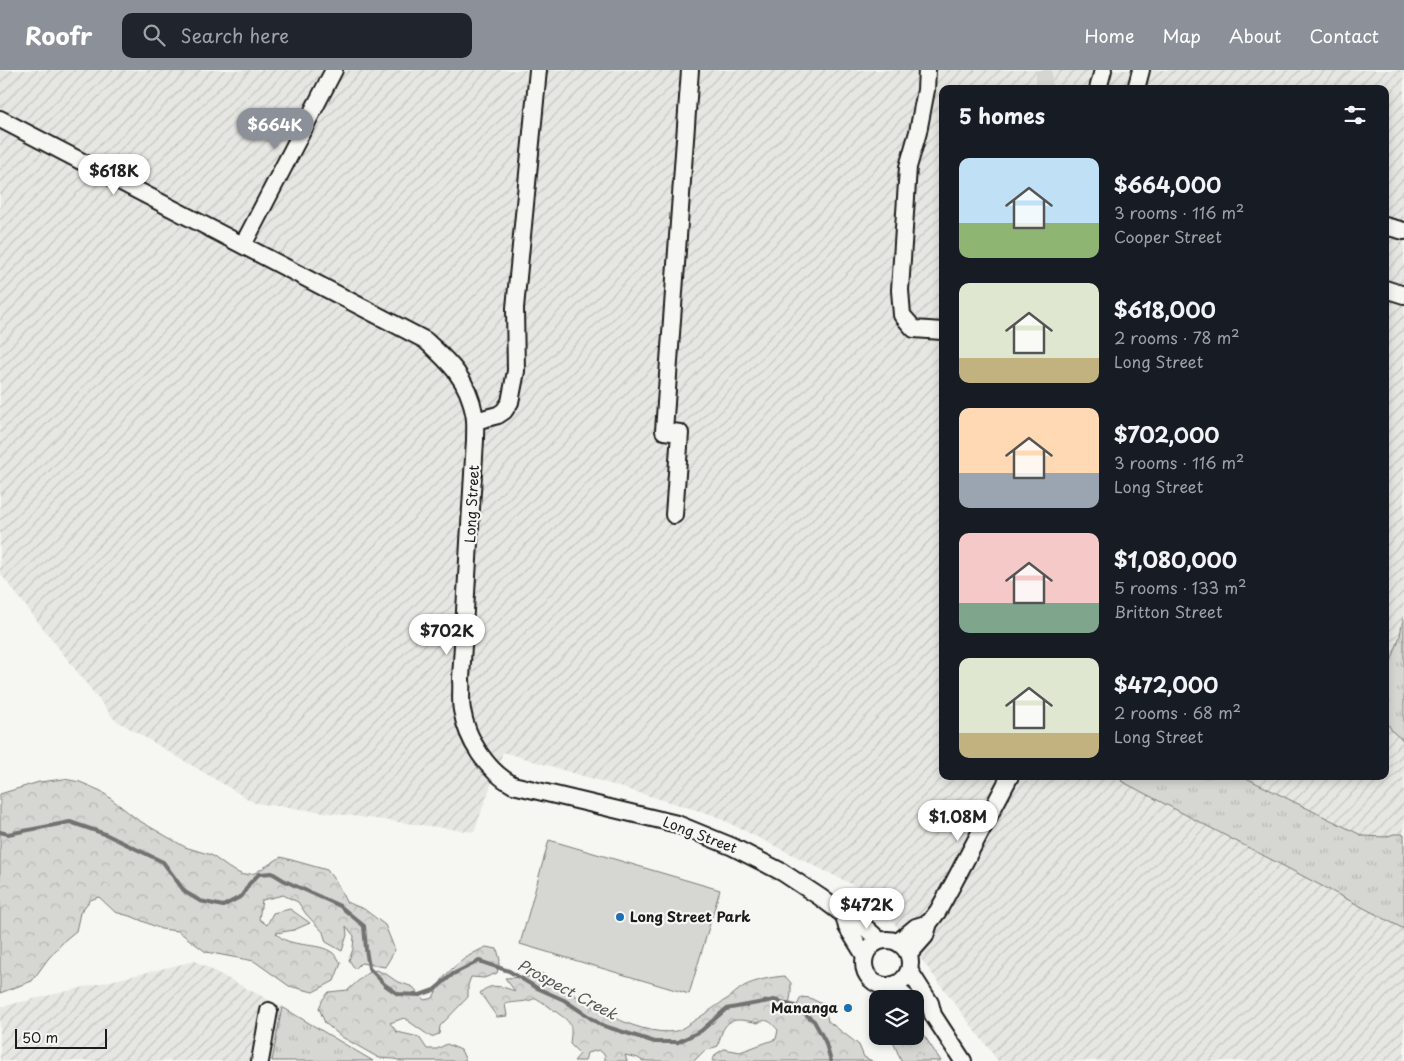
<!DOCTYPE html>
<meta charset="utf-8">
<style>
:root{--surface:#171b24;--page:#20242c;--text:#f1f3f6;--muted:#9ea1a6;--accent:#8c9099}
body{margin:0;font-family:"Playpen Sans",sans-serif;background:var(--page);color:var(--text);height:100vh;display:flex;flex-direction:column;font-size:19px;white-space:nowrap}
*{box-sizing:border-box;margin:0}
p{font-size:16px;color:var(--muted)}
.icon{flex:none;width:28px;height:28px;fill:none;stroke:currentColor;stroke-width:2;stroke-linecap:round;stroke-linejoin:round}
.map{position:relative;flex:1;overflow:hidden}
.sheet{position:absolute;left:939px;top:15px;width:450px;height:695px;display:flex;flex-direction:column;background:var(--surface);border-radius:10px;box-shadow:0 2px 8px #0003}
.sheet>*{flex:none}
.fabs{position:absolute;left:869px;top:920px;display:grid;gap:10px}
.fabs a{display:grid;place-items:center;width:55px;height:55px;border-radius:10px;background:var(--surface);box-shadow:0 2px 8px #0003;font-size:25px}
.scale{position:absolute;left:15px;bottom:12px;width:92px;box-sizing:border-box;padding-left:5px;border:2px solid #1c1c1c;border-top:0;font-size:14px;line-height:18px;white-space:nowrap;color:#1c1c1c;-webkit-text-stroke:4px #f6f6f2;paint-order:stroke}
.price{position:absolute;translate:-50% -42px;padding:0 11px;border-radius:18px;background:#fff;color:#222;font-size:16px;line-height:32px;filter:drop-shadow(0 1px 2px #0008)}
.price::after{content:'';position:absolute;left:50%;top:30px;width:15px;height:11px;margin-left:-8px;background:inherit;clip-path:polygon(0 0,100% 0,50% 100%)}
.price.selected{background:var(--accent);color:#fff}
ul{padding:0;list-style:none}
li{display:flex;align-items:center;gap:15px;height:125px;padding:0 20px}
li span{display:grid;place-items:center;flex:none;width:140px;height:100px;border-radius:10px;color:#555}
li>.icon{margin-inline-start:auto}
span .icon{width:60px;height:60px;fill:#fffc;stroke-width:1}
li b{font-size:21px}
h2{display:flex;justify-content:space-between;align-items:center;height:60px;padding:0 20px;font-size:21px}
header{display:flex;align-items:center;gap:30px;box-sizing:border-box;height:70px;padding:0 25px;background:var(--accent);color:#fff}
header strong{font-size:24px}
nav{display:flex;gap:28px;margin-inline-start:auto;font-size:18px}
.search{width:350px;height:45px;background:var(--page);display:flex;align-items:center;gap:12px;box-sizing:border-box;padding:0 18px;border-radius:10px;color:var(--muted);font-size:19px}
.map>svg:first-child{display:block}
</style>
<header>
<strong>Roofr</strong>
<div class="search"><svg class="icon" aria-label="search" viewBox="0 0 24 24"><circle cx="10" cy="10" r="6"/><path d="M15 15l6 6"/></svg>Search here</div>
<nav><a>Home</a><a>Map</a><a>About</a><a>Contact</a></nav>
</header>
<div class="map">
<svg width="1404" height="991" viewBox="0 0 1404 991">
<defs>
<pattern id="industrial-furrows" width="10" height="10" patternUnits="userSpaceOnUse" patternTransform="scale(1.25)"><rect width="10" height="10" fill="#e6e6e2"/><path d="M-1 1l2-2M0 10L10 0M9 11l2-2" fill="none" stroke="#c5c5c1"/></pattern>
<pattern id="grass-tufts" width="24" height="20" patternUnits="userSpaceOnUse" patternTransform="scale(1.25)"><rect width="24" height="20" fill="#d6d6d2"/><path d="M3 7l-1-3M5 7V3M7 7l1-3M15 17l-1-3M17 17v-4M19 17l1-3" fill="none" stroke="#b7b7b4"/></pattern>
<pattern id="forest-crowns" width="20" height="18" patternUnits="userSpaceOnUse" patternTransform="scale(1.25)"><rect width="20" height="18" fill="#d6d6d2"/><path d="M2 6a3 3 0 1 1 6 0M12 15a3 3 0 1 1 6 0" fill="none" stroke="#b7b7b4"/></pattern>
</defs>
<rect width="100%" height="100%" fill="#f6f6f2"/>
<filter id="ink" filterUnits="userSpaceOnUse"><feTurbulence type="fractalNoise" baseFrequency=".02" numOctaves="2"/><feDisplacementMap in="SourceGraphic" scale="10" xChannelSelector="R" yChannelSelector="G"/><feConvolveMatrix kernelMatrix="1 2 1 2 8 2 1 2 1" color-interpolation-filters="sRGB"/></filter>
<g filter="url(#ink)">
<path fill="url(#industrial-furrows)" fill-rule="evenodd" d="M0 0H1404V991H998L873 825 713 745 503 682 474 762 255 733 114 649 0 503ZM942 19H1385V706H942Z
M195 891 282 937 373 991H0V937Z"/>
<path fill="url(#grass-tufts)" stroke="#797977" d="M1403 548 1404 549V671L1394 663 1385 651V609L1400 566Z
M1124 706H1242L1363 766 1385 767 1394 764H1404V859L1121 711Z
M282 937 373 991H272Z"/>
<path fill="url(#forest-crowns)" stroke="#797977" d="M64 709 80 712 101 721 138 750 185 777 211 785 229 798 243 805 255 803 281 787 327 800 338 815 346 832 364 839 385 855 395 880 385 897 361 893 355 899 349 890 353 879 354 866 346 856 347 865 342 881 326 872 323 862 306 844 298 832 283 825 262 830 259 849 267 855 273 843 290 839 310 853 294 860 276 863C289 879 317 871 333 883 336 886 339 890 341 893L334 911 313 922 289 916 254 891 206 882 178 861 161 859 133 847 115 842 99 827 90 830 80 843 76 861 66 869 48 889 32 911 0 923V724L39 712Z
M486 877 497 879 500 890 497 903 484 908 471 907 468 915V927L440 956 439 964 431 967 404 948 390 953 397 962 419 967 427 979H437L447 974 461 980 466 991H400L395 989 379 988 342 967 325 953 319 938 323 929 329 922 348 920 366 904 376 900 386 904 396 911 413 917 424 930 433 928C436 922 438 916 442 910 451 897 471 883 486 877Z
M541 903C576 926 633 968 677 961 681 960 715 937 722 932 730 928 736 921 744 916 756 910 772 907 785 906L791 913V924L788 939 794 942 801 927 810 928 824 935 828 951 859 975 864 987 872 991H712L716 984 724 979 740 982 776 969 778 960C771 953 768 947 758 953 732 947 724 948 718 976L704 981 694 991H643L638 988 625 985 627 991H605V985L599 980 587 983 585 991H574L580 984 570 974C572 956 573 954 559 944 551 938 544 933 536 928 526 933 515 931 505 934L507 946 497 947 480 923C491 912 503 917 515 921L505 908 527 907Z
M915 952 941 991H901L891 966H915Z"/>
<path fill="#d6d6d2" stroke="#797977" d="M549 770 720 820 689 924 520 874Z"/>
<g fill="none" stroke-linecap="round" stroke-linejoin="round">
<path stroke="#727271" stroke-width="4" d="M0 762 8 764 70 752 105 764 163 792 185 822 200 831 223 836 242 826 249 814 259 804 272 803 285 811 340 836 364 856 366 879 369 898 385 915 398 924 420 925 434 920 453 904 479 891 509 901 537 918 564 930 601 955 655 972H678L701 961 726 939 774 930 795 936 814 951 825 971 831 991"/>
<path stroke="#d5d5d2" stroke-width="16" stroke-dasharray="16 8" stroke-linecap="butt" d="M1044 0V19"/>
<g stroke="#1c1c1c" stroke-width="20">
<path id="minor" d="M927 0 926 20 918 62 908 97 900 220 902 245 914 259 942 261
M1098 19 1103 0
M1136 19 1141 0
M0 49 425 270C449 292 468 309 474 343 476 351 475 361 475 370L461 609C462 619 460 630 462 640 467 670 487 701 513 715L677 754 733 777 782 802 820 827 844 845 857 850 880 871
M1385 156 1404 161
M243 175 334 0
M1385 219 1404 225
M475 351 498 345 504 341 510 332 516 301 515 238 538 0
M674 445 680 363 664 361 690 0
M844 845 847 857 865 886
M864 893a23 23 0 1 1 46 0a23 23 0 1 1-46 0Z
M898 872 916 857 929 853
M909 884 925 866 929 853 938 841 954 812 1010 706
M909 900 930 933 933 945 963 991
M892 915 908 929
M260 991 269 941"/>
</g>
<use href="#minor" stroke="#f6f6f2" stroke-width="16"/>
</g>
</g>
<g fill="#1f6fb2" stroke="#f6f6f2" stroke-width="2">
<circle cx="620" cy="847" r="5"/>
<circle cx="848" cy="938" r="5"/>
</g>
<g text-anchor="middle" stroke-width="4.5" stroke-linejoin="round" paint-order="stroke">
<g font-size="14" fill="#1c1c1c" stroke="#f6f6f2">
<text transform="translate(472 434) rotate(-87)" y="5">Long Street</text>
<text transform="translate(700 765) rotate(21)" y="5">Long Street</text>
</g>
<g font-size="14" font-weight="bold" fill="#1c1c1c" stroke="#f6f6f2" text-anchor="start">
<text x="630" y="852">Long Street Park</text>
<text x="838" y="943" text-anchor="end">Mananga</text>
</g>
<g font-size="15" font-style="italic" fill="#565654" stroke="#f6f6f2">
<text transform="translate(567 920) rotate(28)" y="5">Prospect Creek</text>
</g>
</g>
</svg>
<div class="fabs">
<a><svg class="icon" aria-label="layers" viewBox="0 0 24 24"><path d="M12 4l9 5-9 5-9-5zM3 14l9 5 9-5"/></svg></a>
</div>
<div class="scale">50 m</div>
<b class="price selected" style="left:275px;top:80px">$664K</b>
<b class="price" style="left:114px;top:126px">$618K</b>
<b class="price" style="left:447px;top:586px">$702K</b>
<b class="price" style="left:958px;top:772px">$1.08M</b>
<b class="price" style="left:867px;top:860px">$472K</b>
<section class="sheet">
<h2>5 homes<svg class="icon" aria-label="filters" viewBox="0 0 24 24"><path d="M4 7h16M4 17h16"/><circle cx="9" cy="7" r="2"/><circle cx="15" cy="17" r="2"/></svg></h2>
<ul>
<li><span style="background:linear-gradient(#bfe0f5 65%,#8fb573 0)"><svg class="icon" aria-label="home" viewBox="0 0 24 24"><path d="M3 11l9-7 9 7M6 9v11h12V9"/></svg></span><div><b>$664,000</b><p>3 rooms · 116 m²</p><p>Cooper Street</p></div></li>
<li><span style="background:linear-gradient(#dfe7d0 75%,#c2b280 0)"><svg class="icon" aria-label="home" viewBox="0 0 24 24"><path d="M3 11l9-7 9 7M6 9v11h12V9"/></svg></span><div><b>$618,000</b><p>2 rooms · 78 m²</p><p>Long Street</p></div></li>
<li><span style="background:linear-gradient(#ffd9b3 65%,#9aa5b1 0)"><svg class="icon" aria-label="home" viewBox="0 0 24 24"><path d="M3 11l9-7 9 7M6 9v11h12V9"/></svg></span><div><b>$702,000</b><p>3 rooms · 116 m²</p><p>Long Street</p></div></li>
<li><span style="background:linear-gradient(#f6c9c9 70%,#7fa58c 0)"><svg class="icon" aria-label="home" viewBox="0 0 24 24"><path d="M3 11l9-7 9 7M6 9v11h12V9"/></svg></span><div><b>$1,080,000</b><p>5 rooms · 133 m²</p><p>Britton Street</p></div></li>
<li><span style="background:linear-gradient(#dfe7d0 75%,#c2b280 0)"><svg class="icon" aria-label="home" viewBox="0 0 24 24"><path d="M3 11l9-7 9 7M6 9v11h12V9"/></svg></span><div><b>$472,000</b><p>2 rooms · 68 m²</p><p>Long Street</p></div></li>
</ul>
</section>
</div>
